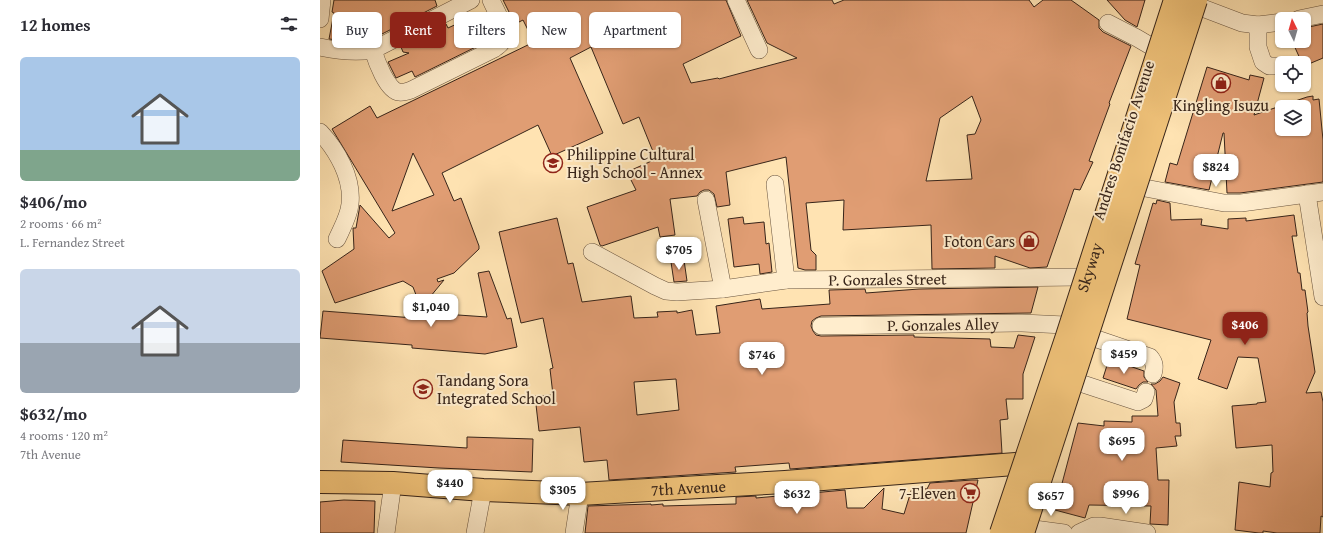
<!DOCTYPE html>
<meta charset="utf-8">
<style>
:root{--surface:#fff;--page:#f7f7f7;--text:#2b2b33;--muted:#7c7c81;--accent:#8f2418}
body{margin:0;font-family:"Gentium Book Plus",serif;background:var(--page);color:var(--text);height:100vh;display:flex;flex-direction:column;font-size:15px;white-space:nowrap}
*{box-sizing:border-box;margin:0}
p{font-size:13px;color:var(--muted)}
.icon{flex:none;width:22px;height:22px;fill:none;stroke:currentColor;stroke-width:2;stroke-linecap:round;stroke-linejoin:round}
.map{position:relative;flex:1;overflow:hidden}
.side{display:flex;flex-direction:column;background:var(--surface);width:320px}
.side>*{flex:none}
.top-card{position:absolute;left:12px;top:12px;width:380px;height:36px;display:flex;gap:8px}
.needle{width:26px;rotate:355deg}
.tools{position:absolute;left:955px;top:12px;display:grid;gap:8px}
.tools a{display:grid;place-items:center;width:36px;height:36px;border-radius:6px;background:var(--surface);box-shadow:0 1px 3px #0004;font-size:20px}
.price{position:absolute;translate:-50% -34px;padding:0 9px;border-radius:8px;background:#fff;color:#222;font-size:13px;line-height:26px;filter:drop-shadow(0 1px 2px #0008)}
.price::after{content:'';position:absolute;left:50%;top:24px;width:12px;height:9px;margin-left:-6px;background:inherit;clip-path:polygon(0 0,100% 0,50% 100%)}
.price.active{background:var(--accent);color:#fff}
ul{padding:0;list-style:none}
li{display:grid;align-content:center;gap:8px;height:212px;padding:0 20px}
li span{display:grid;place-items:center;height:124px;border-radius:6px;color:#555}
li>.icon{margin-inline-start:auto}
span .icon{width:72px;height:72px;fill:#fffc;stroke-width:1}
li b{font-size:17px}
h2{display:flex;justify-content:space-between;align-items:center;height:48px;padding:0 20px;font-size:17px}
.pill{padding:0 14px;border-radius:6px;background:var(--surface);box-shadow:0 1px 3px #0004;font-size:14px;line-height:36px}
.pill.active{background:var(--accent);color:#fff}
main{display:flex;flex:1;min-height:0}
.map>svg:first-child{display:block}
</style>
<main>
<section class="side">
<h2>12 homes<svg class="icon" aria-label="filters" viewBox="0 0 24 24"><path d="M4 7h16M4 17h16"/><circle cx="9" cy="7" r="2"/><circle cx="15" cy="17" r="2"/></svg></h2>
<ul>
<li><span style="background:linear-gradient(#a9c7e8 75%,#7fa58c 0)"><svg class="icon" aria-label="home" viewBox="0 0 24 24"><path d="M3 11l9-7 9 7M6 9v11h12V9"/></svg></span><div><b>$406/mo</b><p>2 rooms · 66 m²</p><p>L. Fernandez Street</p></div></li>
<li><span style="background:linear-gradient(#c9d6e8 60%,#9aa5b1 0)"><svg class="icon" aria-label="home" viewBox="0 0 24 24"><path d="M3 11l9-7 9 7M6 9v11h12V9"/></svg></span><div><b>$632/mo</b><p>4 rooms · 120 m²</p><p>7th Avenue</p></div></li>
</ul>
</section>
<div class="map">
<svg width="1003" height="533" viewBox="0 0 1003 533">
<rect width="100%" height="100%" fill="#ffe3b2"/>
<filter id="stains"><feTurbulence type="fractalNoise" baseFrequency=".005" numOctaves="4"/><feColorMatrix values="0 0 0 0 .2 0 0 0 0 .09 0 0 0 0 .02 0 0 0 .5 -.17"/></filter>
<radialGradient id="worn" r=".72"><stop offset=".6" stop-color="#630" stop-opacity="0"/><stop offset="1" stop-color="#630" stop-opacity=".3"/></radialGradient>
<path fill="#e09d73" stroke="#372419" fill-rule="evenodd" d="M14 0H115L117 6 60 35 54 34 53 39 50 40 27 41 9 39 14 13 12 12Z
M183 0H406L421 36 363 64 371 83 398 78 399 79 477 58 447 43 427 0H512L514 4 524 0H709L714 7 723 0H751L779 20V28L783 32 811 46 789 103 790 104 769 161 773 162 760 190 754 189 727 267 710 268 675 256V268L612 269 611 225 523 230 524 200 486 203 491 250 496 255V270H485L478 268 466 157 406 172 410 205 397 207 394 194 389 190H384L380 192 377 196 350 199 355 235 340 237 338 227 282 246 280 245 267 207 316 190 307 172 336 159 319 117 303 124 271 47 250 58 283 133 232 156 218 125 122 173 134 201 141 198 159 246V249L134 273 117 279 118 282 124 280 101 308 93 287 83 281 15 303 2 271 34 249 33 228H36L40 205 69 238 75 233 12 129 50 106 57 118 214 42 203 20 195 24ZM652 96 661 120 655 134 647 135 652 179 606 181 620 118ZM93 153 114 195 72 211Z
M787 0H825L817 27 805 20Z
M156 15 168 41 95 77 92 71 76 78 68 62 89 53 83 52 81 47 126 24 128 28Z
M1003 24V58L984 66V63H982L972 41H984V28Z
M887 67 929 80 930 75 944 78 934 115 987 97 993 96V100L999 99 1003 140V182L920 193H907L904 133H903L889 190 845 182 850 163 857 165ZM962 107H984V129H962Z
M837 200 850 203 851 220 882 219 881 225 908 229V219L926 218V221L974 215 977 236H972L978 273H980L982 290H985L988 312 987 313 988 326 995 372 986 393 1001 392 1003 402V517L1001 516 1000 533H957L943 531V533H939L915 530 919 482 950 487 951 473 953 472 952 445 916 448 912 406 937 404V403L946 402 938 358 918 357 907 389 878 379 891 340 807 319 820 265 815 264 833 203 836 204Z
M423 217 424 224 444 222 446 244 449 243 452 272 440 274 439 264 414 267 408 219Z
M237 218 248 264 253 263 262 302 311 296 314 318 338 317 337 312 357 311V313L372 310 376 335 400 333 396 306 440 299 442 309 510 304 509 290 545 289 546 293 599 289 718 287 711 313 501 316 496 318 492 321 491 326 493 331 496 335 501 336 594 335V337L670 339 671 347 694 348 698 335 715 337 703 374V399H686L688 419 680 420 682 453 470 469 469 463 415 467 416 472 289 480 287 460 264 462 260 427 219 431 215 396 233 395 230 369 233 368 223 318 201 323 179 232ZM356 379 359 410 317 415 314 382Z
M364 260 367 281 354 282 351 262Z
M169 271 187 319 191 318 197 347 165 354 92 348V345L0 338 3 311 94 318 95 312 167 317 158 273Z
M789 359 824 371V377L828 382H823L819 385 816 389 783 378Z
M843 377 860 383 854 402 856 423H860L861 436H855L857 446 836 448 838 480H849L848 525 830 524 831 506 769 505 765 518 735 510 758 423 784 426V421L812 422V416H838L836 390 831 384H835L840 381Z
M147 437 213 439 212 472 119 468 21 462 23 440 147 448Z
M652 480H658L646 533H265L268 506 331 504V505L343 504V506L416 504V497L436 496V498L525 490 527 508H544L564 488 562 509 584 514 592 488 607 489 610 483Z
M24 500 55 501 54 533H0V502Z"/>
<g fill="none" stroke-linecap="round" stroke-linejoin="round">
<g stroke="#69543f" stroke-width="18">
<g id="minor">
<path d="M416 0 439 50"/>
<path d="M880 7 922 23 938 25 962 22"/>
<path d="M0 19 2 0"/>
<path d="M979 19 1003 14"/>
<path d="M788 23 817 38 834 48"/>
<path d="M938 25V47L943 62 949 66H962"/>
<path d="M0 47C18 51 34 53 53 50L151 0"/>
<path d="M53 50C56 60 67 91 79 92 82 93 88 91 91 90L174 49C176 47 180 45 181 43 189 30 176 12 171 0"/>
<path d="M0 132C17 150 33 178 30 204 29 216 22 228 17 239"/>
<path d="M455 184 466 280"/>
<path d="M804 184 904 203H921L1003 192"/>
<path d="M987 194 1003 297"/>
<path d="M386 200 403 289"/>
<path id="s1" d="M272 252 335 286 346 291 357 292 403 289 466 280 760 277"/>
<path id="s2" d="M501 326 702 323 745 325"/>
<path d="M774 338 830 357C835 363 835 367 833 374"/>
<path d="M760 383 818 402 824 399 826 392"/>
<path d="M714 529 744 533"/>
<path d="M66 533 73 483"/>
<path d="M155 533 163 490"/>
<path d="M254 533 260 494"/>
<path d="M759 533 774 526H780L827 533"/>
</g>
</g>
<g stroke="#372419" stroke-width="24">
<g id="major">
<path id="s3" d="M0 482 73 483 163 490 260 494 465 482 721 462"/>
</g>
</g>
<use href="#minor" stroke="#ffedcd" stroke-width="17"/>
<use href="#major" stroke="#f0c279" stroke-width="22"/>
<g stroke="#372419" stroke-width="24" stroke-linecap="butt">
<g id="highway-bridge">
<path id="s4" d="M681 533 747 336 855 0"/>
<path d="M703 533 876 0"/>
</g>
</g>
<use href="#highway-bridge" stroke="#f0c279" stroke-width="22"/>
</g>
<defs>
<g id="shop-ring" transform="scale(1)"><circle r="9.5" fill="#ffedcd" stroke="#8f2418" stroke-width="1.5"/><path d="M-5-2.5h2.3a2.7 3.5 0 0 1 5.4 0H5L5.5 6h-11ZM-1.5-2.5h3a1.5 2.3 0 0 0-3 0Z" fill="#8f2418"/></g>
<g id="school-ring" transform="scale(1)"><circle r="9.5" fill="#ffedcd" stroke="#8f2418" stroke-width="1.5"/><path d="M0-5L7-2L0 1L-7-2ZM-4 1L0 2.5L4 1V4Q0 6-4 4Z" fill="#8f2418"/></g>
<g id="supermarket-ring" transform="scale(1)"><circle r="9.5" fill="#ffedcd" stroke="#8f2418" stroke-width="1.5"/><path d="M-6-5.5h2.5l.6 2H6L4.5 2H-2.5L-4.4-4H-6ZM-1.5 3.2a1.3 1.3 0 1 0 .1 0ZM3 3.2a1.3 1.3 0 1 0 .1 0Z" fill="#8f2418"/></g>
</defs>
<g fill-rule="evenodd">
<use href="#shop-ring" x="901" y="83"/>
<use href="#school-ring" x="233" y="163"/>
<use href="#shop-ring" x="709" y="241"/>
<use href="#school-ring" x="103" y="389"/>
<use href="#supermarket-ring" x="650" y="493"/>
</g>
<g text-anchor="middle" stroke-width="4" stroke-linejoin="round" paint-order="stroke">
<g font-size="16" fill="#372419" stroke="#ffedcd" text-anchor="start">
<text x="901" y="111" text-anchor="middle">Kingling Isuzu</text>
<text x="247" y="160">Philippine Cultural<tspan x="247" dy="18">High School - Annex</tspan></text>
<text x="695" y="247" text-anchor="end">Foton Cars</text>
<text x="117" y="386">Tandang Sora<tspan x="117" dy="18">Integrated School</tspan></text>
<text x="636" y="499" text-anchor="end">7-Eleven</text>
</g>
<g font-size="16" fill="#372419" stroke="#ffedcd">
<text transform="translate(803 140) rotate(-72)" y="6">Andres Bonifacio Avenue</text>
<text dy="6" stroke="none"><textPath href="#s4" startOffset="280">Skyway</textPath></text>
<text dy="6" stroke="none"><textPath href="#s1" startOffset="306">P. Gonzales Street</textPath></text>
<text dy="6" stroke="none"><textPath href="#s2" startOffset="122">P. Gonzales Alley</textPath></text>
<text dy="6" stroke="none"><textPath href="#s3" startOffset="369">7th Avenue</textPath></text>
</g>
</g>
<rect width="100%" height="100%" filter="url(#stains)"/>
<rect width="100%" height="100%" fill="url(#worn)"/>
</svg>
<div class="tools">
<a><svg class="needle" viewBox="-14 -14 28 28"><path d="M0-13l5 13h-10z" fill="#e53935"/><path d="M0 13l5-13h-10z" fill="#7c7c81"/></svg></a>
<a><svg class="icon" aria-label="locate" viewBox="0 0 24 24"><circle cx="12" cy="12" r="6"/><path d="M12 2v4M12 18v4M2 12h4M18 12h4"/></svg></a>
<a><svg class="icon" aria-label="layers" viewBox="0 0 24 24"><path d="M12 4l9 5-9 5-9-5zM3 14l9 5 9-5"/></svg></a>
</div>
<b class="price" style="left:896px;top:188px">$824</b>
<b class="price" style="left:359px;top:271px">$705</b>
<b class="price" style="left:111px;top:328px">$1,040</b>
<b class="price active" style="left:925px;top:346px">$406</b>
<b class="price" style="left:804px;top:375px">$459</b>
<b class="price" style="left:442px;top:376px">$746</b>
<b class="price" style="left:802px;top:462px">$695</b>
<b class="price" style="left:130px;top:504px">$440</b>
<b class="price" style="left:243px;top:511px">$305</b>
<b class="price" style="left:477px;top:515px">$632</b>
<b class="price" style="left:806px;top:515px">$996</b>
<b class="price" style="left:731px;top:517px">$657</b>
<div class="top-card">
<a class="pill">Buy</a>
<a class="pill active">Rent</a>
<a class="pill">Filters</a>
<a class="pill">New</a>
<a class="pill">Apartment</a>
</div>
</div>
</main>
